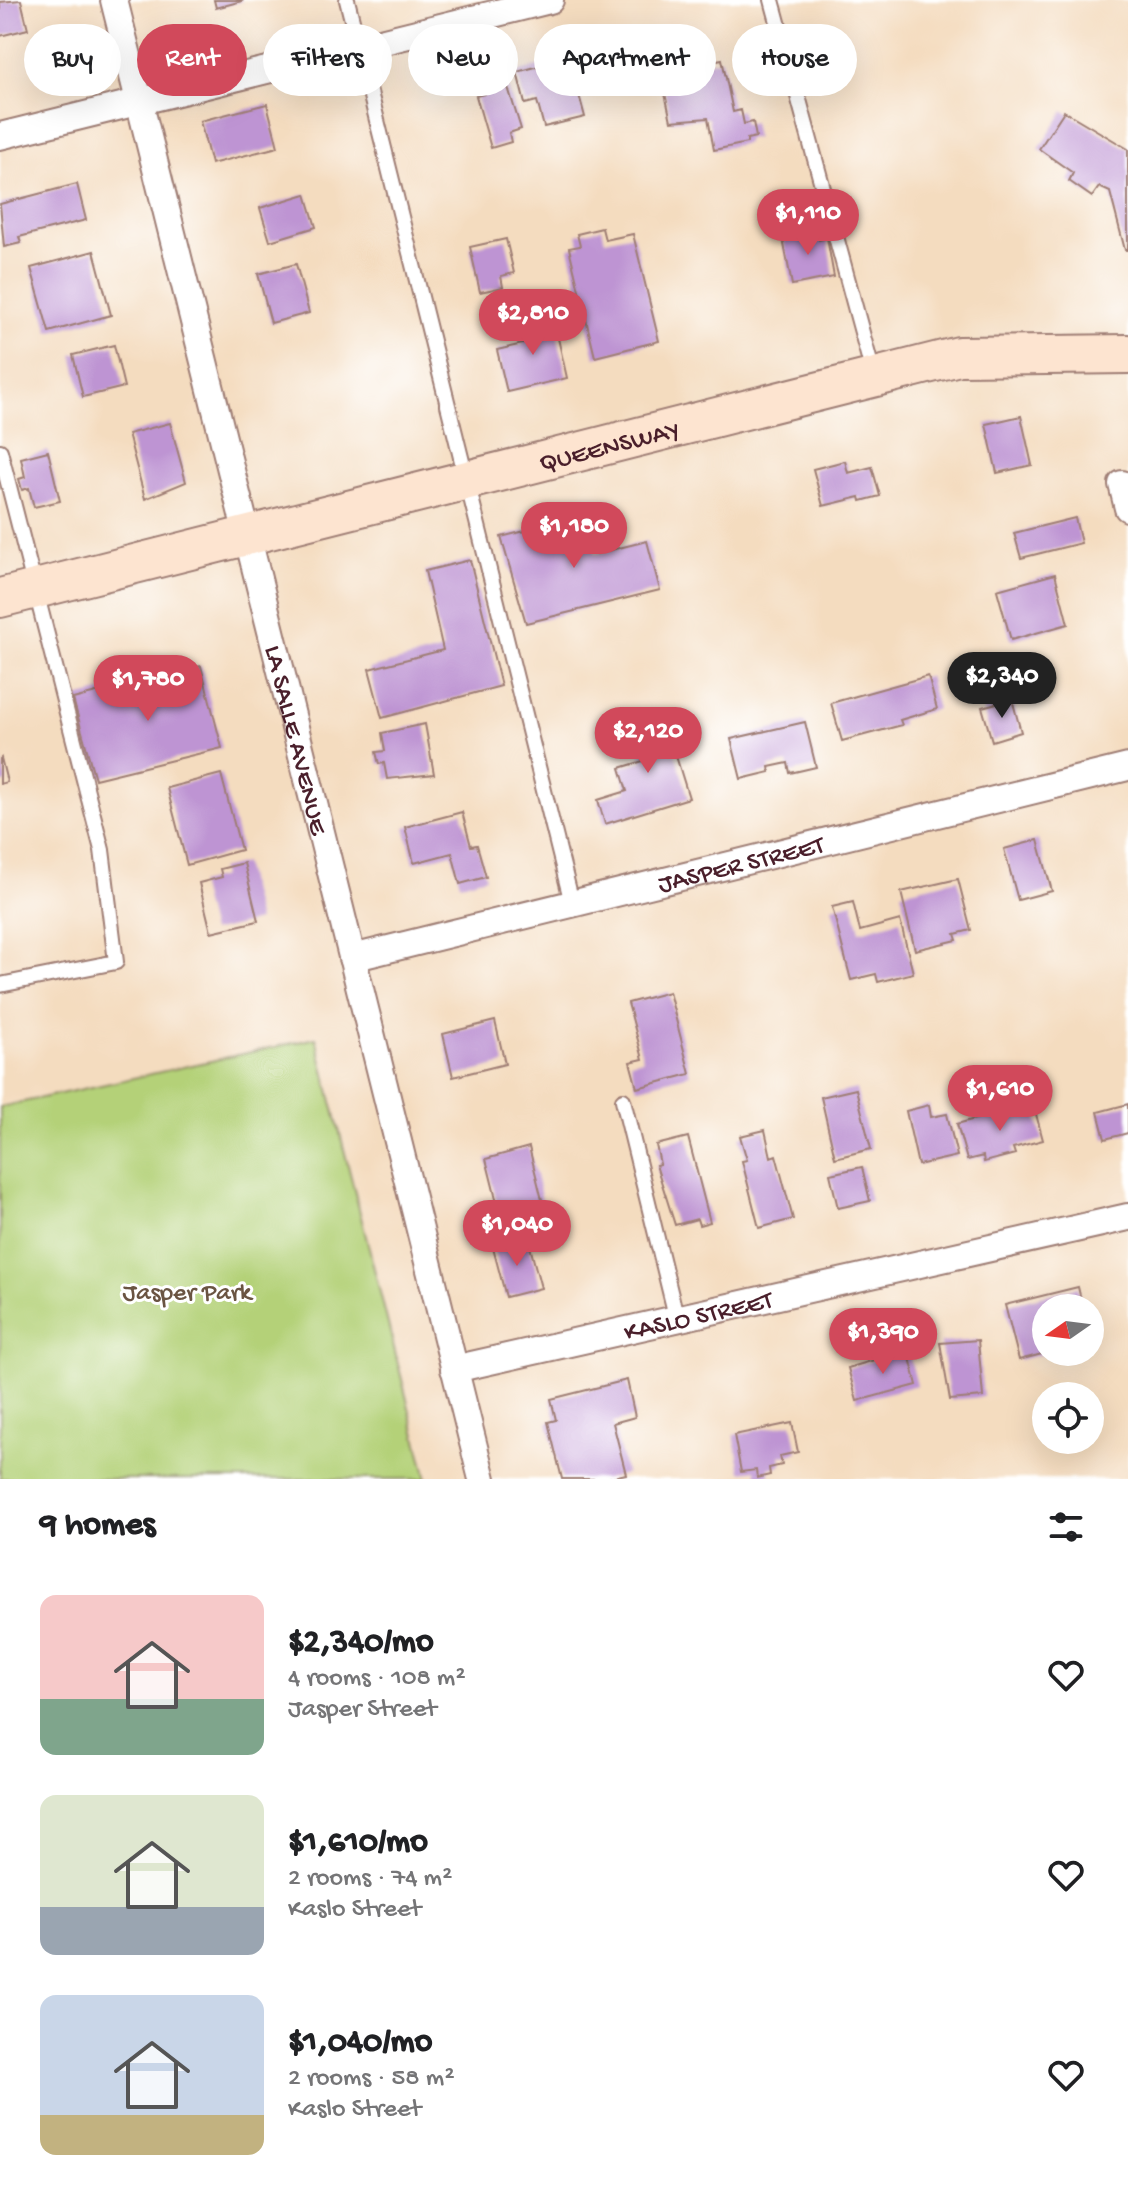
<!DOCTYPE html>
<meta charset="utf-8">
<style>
:root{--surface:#fff;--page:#f6f6f6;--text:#202124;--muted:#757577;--accent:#d1495b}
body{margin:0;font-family:"Gochi Hand",sans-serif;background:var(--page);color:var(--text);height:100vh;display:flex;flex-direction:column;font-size:30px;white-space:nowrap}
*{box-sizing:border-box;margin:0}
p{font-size:26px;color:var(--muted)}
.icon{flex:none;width:44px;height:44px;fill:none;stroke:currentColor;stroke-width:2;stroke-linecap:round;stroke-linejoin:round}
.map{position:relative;height:1479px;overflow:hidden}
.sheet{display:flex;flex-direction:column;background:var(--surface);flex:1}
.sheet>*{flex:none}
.banner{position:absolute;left:24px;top:24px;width:1080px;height:72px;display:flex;gap:16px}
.needle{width:52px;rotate:256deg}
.controls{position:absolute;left:1032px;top:1294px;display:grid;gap:16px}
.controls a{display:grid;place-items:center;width:72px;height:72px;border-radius:50%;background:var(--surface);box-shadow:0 8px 32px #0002;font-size:40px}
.price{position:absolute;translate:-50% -68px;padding:0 18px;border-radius:28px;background:var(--accent);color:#fff;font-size:26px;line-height:52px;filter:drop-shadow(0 2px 4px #0008)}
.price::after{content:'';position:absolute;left:50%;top:48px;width:24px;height:18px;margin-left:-12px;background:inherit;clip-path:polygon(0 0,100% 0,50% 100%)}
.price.active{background:#222;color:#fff}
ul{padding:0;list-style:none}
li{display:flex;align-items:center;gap:24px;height:200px;padding:0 40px}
li span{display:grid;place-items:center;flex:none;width:224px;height:160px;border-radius:16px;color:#555}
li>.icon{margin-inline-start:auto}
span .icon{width:96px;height:96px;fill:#fffc;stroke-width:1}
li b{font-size:34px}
h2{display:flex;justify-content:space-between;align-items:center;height:96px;padding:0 40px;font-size:34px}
.pill{padding:0 28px;border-radius:36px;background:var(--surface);box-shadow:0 8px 32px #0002;font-size:28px;line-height:72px}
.pill.active{background:var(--accent);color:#fff}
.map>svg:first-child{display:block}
</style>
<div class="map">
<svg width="1128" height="1479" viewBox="0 0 1128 1479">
<rect width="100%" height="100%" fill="#fff"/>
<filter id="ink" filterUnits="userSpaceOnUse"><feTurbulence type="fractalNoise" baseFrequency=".0125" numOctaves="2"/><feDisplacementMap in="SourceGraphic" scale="16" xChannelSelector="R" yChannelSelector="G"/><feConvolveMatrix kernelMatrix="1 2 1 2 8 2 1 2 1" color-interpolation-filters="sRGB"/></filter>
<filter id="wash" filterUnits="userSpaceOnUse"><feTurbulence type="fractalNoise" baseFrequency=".006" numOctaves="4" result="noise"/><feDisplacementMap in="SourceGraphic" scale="32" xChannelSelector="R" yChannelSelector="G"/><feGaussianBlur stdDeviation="1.8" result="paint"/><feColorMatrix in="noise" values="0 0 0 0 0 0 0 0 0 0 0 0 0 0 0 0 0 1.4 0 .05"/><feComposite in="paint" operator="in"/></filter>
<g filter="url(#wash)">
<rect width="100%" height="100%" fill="#f4dcbf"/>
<path fill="#b4d178" stroke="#7f7852" stroke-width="2" d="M316 1038 427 1479H0V1107Z"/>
<g id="blocks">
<path fill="#be94d3" d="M21 0 28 29 0 36V2Z
M214 0H241L242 1 216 8Z
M622 39 628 65 579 77 573 50Z
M569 58 585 117 544 127 537 101 525 104 517 72Z
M722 59 733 112 741 110 744 124 753 122 756 137 747 139V143L714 150 708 118 671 121 659 66 686 60 688 66Z
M494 83 495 87 507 84 521 129 509 133 511 142 491 148 476 96 484 94 482 86Z
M267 104 278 147 211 164 200 121Z
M1064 111 1128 149V250H1125L1110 192 1099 187 1092 197 1069 181 1073 173 1039 149Z
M77 184 86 220 19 237 21 243 4 247 0 204Z
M306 194 316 227 270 241 260 208Z
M807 225 808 231 817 229 819 240 827 238 834 277 792 285 783 239 796 236 794 228Z
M602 228 605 240 633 234 659 341 595 357 569 248 580 246 577 234Z
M506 239 514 273 501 276 503 287 480 292 470 247Z
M94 251 111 315 49 332 31 268Z
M296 264 309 313 271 323 258 274Z
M553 316 567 378 507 392 497 350 523 344 518 324Z
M114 345 124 387 83 397 73 355Z
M1021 416 1032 465 997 473 986 424Z
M170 423 186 482 145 499 128 434Z
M48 451 60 501 34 507 29 488 22 490 19 479 25 477 21 458Z
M845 461 848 473 872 467 880 496 861 501 860 497 823 506 813 469Z
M585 516 595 554 647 541 660 590 526 623 501 537Z
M1075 518 1081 543 1021 558 1014 533Z
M470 560 501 686 382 718 369 669 443 650 425 571Z
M1055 574 1068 624 1011 640 997 590Z
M201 666 222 748 95 779 73 699Z
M928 676 937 709 900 720 902 725 842 741 831 703Z
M1012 699 1021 732 992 741 982 707Z
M663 714 689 798 605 824 598 800 627 791 620 768 643 761 632 724Z
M805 722 816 767 790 773 788 763 769 767 770 772 741 779 731 739Z
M425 724 434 774 387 779 384 763 379 764 376 752 385 751 382 733Z
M1 758 7 782 0 784V759Z
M221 774 241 850 187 865 167 788Z
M462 812 471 846 477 845 486 877 460 884 452 853 414 863 405 827Z
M1038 840 1052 891 1018 900 1004 849Z
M244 863 258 921 211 932 199 883 222 877 220 869Z
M958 879 971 930 955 934 957 940 915 950 901 892Z
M853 902 860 931 900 920 913 973 878 982 876 974 851 980 832 907Z
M669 992 690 1074 637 1088 630 1062 643 1059 628 1003Z
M495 1021 505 1064 453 1077 443 1034Z
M856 1089 871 1149 835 1158 821 1097Z
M1033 1103 1043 1140 1013 1148 1015 1154 984 1162 983 1156 967 1160 957 1124Z
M1128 1104V1133L1105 1139 1098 1112Z
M929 1105 931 1117 947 1114 957 1156 918 1165 906 1111Z
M765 1130 771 1157 776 1155 793 1219 759 1228 742 1161 747 1160 740 1136Z
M688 1137 710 1222 699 1225 697 1219 675 1225 656 1165 660 1164 656 1145Z
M529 1147 543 1204 500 1215 486 1159Z
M862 1167 870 1201 838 1208 830 1174Z
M528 1239 541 1288 506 1297 493 1248Z
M1078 1287 1083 1308H1046V1353L1019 1360 1005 1305Z
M978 1340 983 1397 950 1400 940 1343Z
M908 1350 917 1385 857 1401 848 1368Z
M627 1380 635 1417 613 1423 626 1474 605 1479H562L548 1422 556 1420 551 1399Z
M792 1423 798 1452 780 1456 782 1465 769 1468 770 1475 757 1478 756 1470 741 1472 734 1435Z"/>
</g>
</g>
<g filter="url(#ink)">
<use href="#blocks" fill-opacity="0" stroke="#9f7e75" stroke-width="2"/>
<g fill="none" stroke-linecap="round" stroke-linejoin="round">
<g stroke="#9f7e75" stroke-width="18">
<path id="lane" d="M347 0 572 903
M772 0 874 377
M0 451 102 850 116 962 0 985
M623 1100 676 1316"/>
</g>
<g stroke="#9f7e75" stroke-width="30">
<g id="street">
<path id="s1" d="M114 0 482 1479"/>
<path d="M0 136 550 0"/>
<path d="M1122 484 1128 508"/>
<path id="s2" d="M352 958 1128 767"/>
<path id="s3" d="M454 1369 1128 1217"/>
</g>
</g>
<g stroke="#9f7e75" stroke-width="42">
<g id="secondary">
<path id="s4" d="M0 598 959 356 1128 354"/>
</g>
</g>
<use href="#lane" stroke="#fff" stroke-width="14"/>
<use href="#street" stroke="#fff" stroke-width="26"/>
<use href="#secondary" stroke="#fde4d0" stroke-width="38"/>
</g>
</g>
<g text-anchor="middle" stroke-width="6" stroke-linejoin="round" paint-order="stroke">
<g font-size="26" fill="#4a1f2b" stroke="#fff">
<text dy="9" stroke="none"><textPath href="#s4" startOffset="628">QUEENSWAY</textPath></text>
<text dy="9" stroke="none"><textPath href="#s1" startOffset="762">LA SALLE AVENUE</textPath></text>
<text dy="9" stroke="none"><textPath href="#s2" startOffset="400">JASPER STREET</textPath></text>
<text dy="9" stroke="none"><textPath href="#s3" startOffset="250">KASLO STREET</textPath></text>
</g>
<g font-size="26" fill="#6a5442" stroke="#fff">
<text x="187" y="1299">Jasper Park</text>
</g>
</g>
</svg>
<div class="controls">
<a><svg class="needle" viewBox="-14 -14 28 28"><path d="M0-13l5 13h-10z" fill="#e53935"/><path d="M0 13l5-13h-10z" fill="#757577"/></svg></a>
<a><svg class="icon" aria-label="locate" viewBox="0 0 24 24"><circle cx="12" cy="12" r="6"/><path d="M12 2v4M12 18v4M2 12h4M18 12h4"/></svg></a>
</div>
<b class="price" style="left:808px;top:257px">$1,110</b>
<b class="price" style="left:533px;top:357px">$2,810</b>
<b class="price" style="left:574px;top:570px">$1,180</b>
<b class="price active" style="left:1002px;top:720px">$2,340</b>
<b class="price" style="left:148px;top:723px">$1,780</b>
<b class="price" style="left:648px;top:775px">$2,120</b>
<b class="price" style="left:1000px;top:1133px">$1,610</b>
<b class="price" style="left:517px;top:1268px">$1,040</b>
<b class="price" style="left:883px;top:1376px">$1,390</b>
<div class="banner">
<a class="pill">Buy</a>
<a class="pill active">Rent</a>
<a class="pill">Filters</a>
<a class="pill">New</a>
<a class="pill">Apartment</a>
<a class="pill">House</a>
</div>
</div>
<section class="sheet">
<h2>9 homes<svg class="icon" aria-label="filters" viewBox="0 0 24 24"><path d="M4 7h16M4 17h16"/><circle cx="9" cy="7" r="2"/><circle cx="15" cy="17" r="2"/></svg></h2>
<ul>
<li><span style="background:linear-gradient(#f6c9c9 65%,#7fa58c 0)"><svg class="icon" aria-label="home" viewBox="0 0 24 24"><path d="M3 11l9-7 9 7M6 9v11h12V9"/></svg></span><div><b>$2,340/mo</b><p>4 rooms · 108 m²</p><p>Jasper Street</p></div><svg class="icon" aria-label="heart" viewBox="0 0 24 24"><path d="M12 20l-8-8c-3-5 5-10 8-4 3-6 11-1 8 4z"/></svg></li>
<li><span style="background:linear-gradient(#dfe7d0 70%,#9aa5b1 0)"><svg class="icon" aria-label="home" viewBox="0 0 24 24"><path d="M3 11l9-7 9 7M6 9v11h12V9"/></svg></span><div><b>$1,610/mo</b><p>2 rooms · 74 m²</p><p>Kaslo Street</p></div><svg class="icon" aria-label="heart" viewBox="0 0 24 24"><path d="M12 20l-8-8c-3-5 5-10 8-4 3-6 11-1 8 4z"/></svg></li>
<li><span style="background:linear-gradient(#c9d6e8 75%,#c2b280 0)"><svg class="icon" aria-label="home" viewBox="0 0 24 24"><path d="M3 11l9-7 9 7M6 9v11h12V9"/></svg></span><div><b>$1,040/mo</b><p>2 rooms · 58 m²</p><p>Kaslo Street</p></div><svg class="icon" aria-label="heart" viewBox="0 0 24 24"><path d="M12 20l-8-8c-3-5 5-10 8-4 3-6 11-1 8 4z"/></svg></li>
</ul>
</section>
